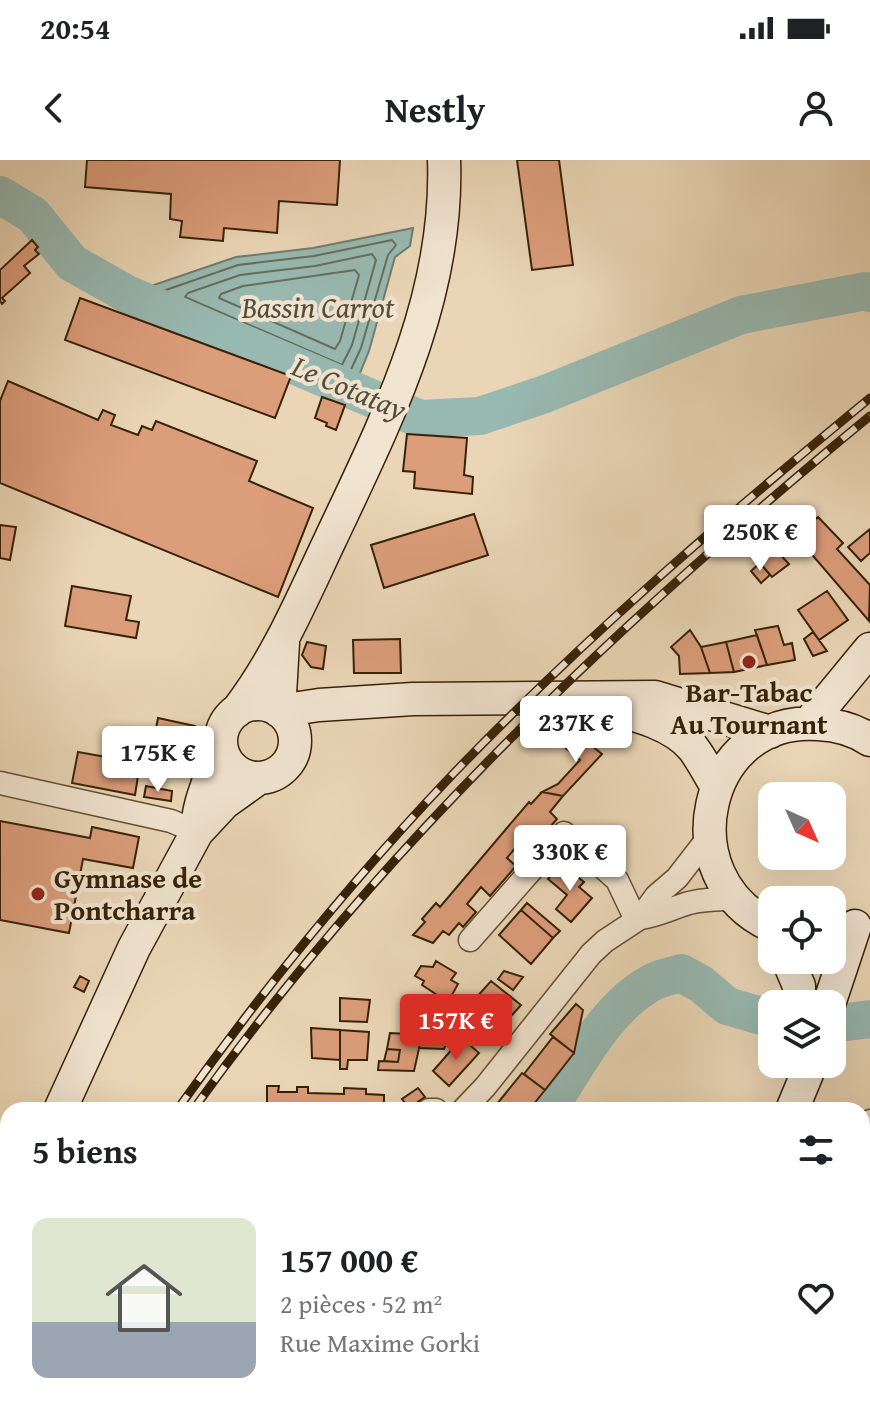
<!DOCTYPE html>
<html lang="fr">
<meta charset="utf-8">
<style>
:root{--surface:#fff;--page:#f2f2f2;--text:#202124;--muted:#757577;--accent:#d93025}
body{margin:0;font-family:"Gentium Book Plus",serif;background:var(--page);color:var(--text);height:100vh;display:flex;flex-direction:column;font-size:30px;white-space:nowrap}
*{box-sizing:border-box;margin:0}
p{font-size:26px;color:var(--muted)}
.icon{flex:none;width:44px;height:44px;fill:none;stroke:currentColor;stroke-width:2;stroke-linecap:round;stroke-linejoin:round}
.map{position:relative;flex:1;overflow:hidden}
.drawer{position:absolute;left:0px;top:942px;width:870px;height:314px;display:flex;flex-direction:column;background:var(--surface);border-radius:24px 24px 0 0;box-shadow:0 8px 32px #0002}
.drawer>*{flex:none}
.needle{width:52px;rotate:135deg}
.tools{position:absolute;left:758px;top:622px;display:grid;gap:16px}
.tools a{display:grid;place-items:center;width:88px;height:88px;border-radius:16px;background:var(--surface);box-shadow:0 8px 32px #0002;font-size:40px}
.price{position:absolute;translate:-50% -68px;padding:0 18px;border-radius:8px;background:#fff;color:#222;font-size:26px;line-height:52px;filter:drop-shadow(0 2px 4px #0008)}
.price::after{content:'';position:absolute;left:50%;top:48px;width:24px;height:18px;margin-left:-12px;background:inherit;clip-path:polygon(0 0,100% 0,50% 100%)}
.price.on{background:var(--accent);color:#fff}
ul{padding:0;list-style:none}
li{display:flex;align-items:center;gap:24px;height:200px;padding:0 32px}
li span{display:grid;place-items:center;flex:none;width:224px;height:160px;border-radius:16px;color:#555}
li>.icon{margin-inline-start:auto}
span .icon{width:96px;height:96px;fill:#fffc;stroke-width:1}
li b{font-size:34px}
h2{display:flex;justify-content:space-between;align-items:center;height:96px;padding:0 32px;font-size:34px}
.status{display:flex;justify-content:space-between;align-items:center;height:56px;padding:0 40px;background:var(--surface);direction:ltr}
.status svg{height:22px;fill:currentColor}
header{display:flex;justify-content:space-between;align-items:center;height:104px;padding:0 32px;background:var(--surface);font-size:36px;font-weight:800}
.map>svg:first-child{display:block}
</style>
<div class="status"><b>20:54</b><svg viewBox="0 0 49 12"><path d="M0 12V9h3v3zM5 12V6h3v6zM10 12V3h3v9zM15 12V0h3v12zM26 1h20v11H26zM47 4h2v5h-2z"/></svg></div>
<header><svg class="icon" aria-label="back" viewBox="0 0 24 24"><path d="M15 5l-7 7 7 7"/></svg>Nestly<svg class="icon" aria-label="person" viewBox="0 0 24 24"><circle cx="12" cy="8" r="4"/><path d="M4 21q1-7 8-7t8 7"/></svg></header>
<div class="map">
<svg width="870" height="1255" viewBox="0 0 870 1255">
<rect width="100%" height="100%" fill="#ead6b6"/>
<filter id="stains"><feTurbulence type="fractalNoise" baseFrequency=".0025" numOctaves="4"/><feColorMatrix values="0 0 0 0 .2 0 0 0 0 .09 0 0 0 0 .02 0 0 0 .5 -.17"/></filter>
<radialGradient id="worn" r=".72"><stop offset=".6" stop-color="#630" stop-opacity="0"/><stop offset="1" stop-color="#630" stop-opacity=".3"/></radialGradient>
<path fill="#b5be8f" stroke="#76704c" stroke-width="2" d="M862 1157 870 1163V1255H715L719 1248H862Z"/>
<path fill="#98b9b1" stroke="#717d6d" stroke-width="2" d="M413 68 410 86 395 97 369 191 353 230 127 134 236 97 313 88Z"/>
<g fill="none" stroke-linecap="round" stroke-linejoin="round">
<path stroke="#676e5c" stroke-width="2" d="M392 80 396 85 388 95 361 188 347 218 157 136 160 132 238 105 314 96Z
M372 94 376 100 352 185 342 205 185 137 188 133 240 115 315 106Z
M355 110 359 115 340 181 335 189 219 138 221 134 243 126Z"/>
<path stroke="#98b9b1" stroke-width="38" d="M0 35 33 55 72 103 127 134 420 259 480 256 545 234 741 155 866 131 870 133
M847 862 870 859
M547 950C578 906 603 850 651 823 660 818 672 816 681 813L701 824 727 846 772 859
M350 1255 351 1248"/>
</g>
<path fill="#dc9d7b" stroke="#362208" stroke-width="2" d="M87 0H340L337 45 279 41 277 73 224 68 223 81 180 77 182 61 170 59 171 34 85 27Z
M517 0H559L573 105 532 110Z
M32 80 38 87 35 90 39 94 24 106 30 113 2 138 5 141 2 144 0 141V110Z
M80 138 291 216 275 258 65 180Z
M8 221 98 260 103 250 115 255 111 265 138 275 142 266 152 270 156 261 257 301 249 321 313 348 278 437 0 323V241Z
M322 237 345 245 336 270 326 266 327 263 315 258Z
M407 274 467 278 464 315 473 317 472 334 414 328 415 312 403 311Z
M474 354 488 395 384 428 371 385Z
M818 357 843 383 837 389 870 425 869 461 795 375Z
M0 365 16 367 10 400 0 398Z
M870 369V393L861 401 848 387Z
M776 390 789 404 772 417 760 403Z
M760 403 770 415 761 423 751 411Z
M72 426 131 436 126 460 139 462 136 478 65 466Z
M827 431 848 460 819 480 798 450Z
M778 466 784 485 792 483 795 500 767 505 755 470Z
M690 470 701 487 710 513 680 514 679 496 671 487Z
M813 472 827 491 813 496 804 479Z
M757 475 767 505 734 512 726 482Z
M400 479 401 513H354L353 480Z
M307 482 326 486 323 509 311 507 302 495Z
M726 482 734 512 710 513 701 487Z
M158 558 195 566 188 601 151 594Z
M575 572 602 594 563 636 542 632 558 624 580 600 563 586Z
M78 592 140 603 135 635 72 623Z
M146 626 172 631 171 641 144 637Z
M542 632 563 636 550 652 557 659 530 690 521 681 507 698 516 706 490 736 481 727 467 744 476 752 463 767 459 763 449 775 443 771 433 783 413 775 425 762 422 759 436 743 440 747 529 642 531 644Z
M832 647 843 658 832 669Z
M0 661 90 678 92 667 139 677 133 708 83 699 69 773 0 760Z
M562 704 584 722 579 727 592 738 571 762 556 749 567 735 548 719Z
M527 743 560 771 553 778 521 750Z
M521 750 553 778 531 804 499 775Z
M436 801 456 813 451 820 458 824 448 842 422 825 424 821 415 816 421 806 433 807Z
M504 811 523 817 513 830 498 819Z
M80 816 89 821 84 832 74 827Z
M491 821 521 845 486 884 470 869 487 851 475 839Z
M340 838 370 840 367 862 340 861Z
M576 844 583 850 574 893 550 874Z
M311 868 340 870V900L312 898Z
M340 870 369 872 367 900H348L347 909H340Z
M390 873 422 875 414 911 378 910 379 901 398 902 400 890 387 889Z
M422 875 449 877 444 889 419 888Z
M553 877 574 893 545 930 524 914Z
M462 878 479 893 449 926 433 911Z
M387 889 400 890 398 902 384 901Z
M522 913 545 930 529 950H492Z
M267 926H279L278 932H297V927H308V933L344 934V928L366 929V934L384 935V950H277V947L267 946Z
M418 928 425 937 409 948 402 939Z
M181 1248H212L207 1255H176Z"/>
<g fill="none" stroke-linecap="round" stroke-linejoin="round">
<g stroke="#634f34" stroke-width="25">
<path id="minor" d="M0 623 171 661 197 672
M640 758C658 756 672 748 689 743 704 739 719 739 735 739
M470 780 564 673 617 720 636 760
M429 950H436
M463 950 485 927 591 794 605 781 640 758 656 736 677 718 708 678
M862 978 870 961
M862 1028 870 1047
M143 1255 147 1248
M252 1255 257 1248"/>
</g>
<g stroke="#362208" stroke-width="35">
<path id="secondary" d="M283 483 279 551 319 545 413 539 655 537 770 572
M221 581a37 37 0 1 1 74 0a37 37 0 1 1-74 0Z
M608 548C636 555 673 564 693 588 702 600 709 614 717 627
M237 551C277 499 302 439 330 380 387 259 449 138 444 0
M809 563 870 489
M197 672C198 638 213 616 221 584
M772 766C667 718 703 555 818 564 837 565 854 569 870 580
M788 800 799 826V844
M829 844 855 766
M60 950 134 788 197 672 224 643 259 618
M792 950 811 904
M0 1074 8 1057
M610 1255 614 1248"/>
</g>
<use href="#minor" stroke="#f1e4d0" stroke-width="22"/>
<use href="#secondary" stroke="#f1e4d0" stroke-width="32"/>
<g stroke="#362208" stroke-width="9">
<path id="rail" d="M177 950C261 832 353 719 453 614 583 479 725 357 870 238
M193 950C382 685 619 462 870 256
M0 1225 8 1212
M0 1251 8 1235"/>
</g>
<use href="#rail" stroke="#f1e4d0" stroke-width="6" stroke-dasharray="18" stroke-linecap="butt"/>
</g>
<g fill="#8f2418" stroke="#f1e4d0" stroke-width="3">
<circle cx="749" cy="502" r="8"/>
<circle cx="38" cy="734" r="8"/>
</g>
<g text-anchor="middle" stroke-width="8" stroke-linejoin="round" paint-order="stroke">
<g font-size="28" font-weight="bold" fill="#362208" stroke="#f1e4d0">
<text x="749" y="542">Bar-Tabac<tspan x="749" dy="32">Au Tournant</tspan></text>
<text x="54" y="728" text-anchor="start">Gymnase de<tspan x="54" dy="32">Pontcharra</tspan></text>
</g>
<g font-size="30" font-style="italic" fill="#534f3b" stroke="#f1e4d0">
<text x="318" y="158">Bassin Carrot</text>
<text transform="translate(349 228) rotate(23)" y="10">Le Cotatay</text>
</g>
</g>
<rect width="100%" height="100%" filter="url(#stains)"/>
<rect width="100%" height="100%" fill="url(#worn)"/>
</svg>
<div class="tools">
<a><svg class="needle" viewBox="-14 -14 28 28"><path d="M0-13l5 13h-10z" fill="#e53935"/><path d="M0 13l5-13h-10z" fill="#757577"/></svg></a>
<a><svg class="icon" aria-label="locate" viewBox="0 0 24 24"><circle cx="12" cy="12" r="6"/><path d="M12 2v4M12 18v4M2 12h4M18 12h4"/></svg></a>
<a><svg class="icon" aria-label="layers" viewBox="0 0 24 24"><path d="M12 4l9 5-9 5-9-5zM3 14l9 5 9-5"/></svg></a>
</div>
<b class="price" style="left:760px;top:413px">250K €</b>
<b class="price" style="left:576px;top:604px">237K €</b>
<b class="price" style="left:158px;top:634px">175K €</b>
<b class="price" style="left:570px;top:733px">330K €</b>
<b class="price on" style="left:456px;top:902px">157K €</b>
<section class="drawer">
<h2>5 biens<svg class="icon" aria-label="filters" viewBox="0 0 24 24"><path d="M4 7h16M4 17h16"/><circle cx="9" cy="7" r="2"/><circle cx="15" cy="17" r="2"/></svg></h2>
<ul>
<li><span style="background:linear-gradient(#dfe7d0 65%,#9aa5b1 0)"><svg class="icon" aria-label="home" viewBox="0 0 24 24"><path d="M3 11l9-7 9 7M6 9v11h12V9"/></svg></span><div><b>157 000 €</b><p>2 pièces · 52 m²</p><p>Rue Maxime Gorki</p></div><svg class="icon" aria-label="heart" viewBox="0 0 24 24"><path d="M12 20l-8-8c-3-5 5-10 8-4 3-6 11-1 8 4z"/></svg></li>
</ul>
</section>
</div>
